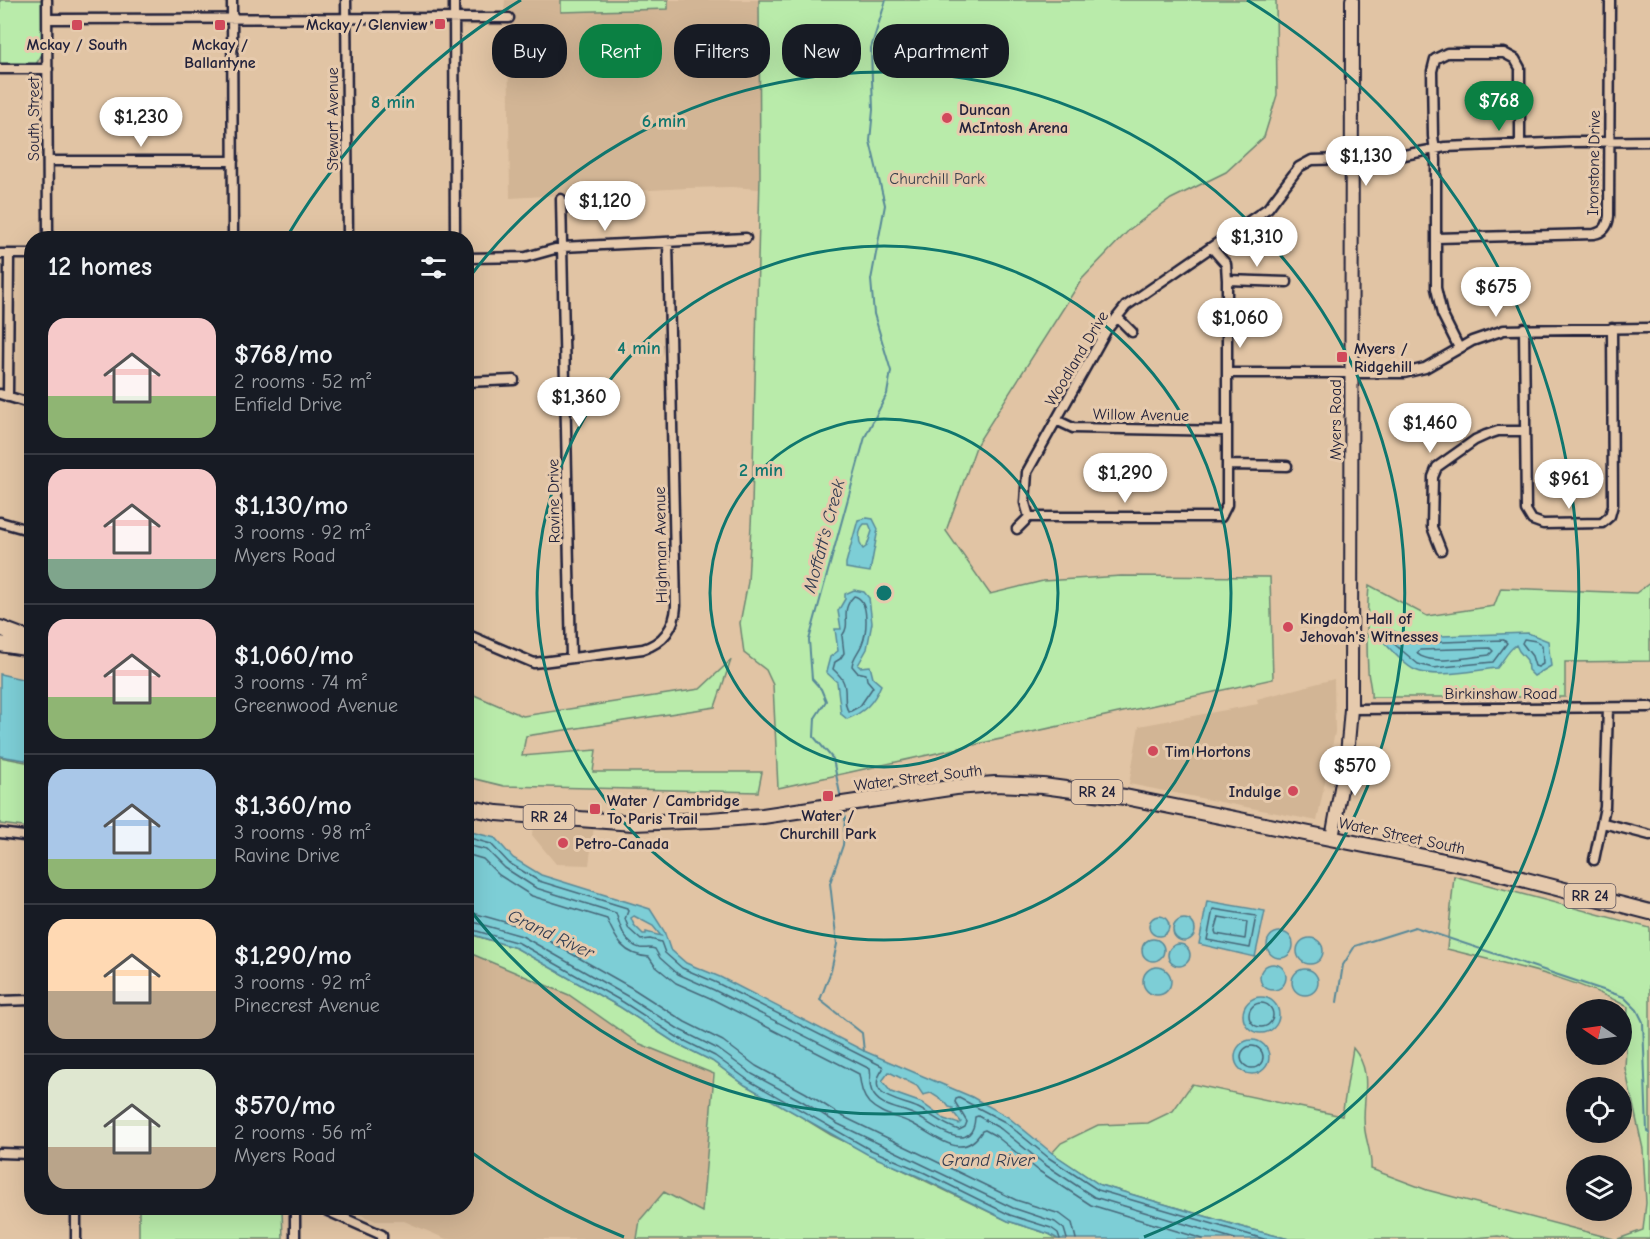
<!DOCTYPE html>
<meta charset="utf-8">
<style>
:root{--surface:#171b24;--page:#20242c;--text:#f1f3f6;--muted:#9ea1a6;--line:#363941;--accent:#0b8043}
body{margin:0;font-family:"Comic Neue",sans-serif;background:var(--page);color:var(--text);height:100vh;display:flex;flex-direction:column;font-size:22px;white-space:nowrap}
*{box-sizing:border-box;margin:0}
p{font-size:20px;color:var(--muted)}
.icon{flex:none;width:33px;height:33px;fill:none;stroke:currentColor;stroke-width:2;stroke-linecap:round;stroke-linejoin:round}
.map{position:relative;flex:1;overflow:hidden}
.details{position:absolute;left:24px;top:231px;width:450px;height:984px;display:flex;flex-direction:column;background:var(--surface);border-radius:24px;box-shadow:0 6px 24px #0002}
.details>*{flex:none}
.guide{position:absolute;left:492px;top:24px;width:570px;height:54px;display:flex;gap:12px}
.needle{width:39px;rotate:283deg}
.buttons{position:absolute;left:1566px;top:999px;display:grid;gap:12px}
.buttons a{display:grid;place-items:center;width:66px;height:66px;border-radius:50%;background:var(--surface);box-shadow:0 6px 24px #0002;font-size:30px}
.price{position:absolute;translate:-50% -51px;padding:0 14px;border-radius:21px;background:#fff;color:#222;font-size:20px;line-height:39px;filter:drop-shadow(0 2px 3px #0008)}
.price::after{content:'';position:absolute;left:50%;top:36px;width:18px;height:14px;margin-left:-9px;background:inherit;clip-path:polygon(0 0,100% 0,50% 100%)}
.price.selected{background:var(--accent);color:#fff}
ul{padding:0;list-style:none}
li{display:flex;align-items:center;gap:18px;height:150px;padding:0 24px}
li+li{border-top:2px solid var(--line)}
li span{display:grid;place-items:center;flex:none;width:168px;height:120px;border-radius:18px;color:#555}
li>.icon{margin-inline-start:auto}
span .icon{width:72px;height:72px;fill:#fffc;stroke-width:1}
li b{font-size:26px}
h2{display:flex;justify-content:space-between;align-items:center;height:72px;padding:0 24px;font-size:26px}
.chip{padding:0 21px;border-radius:24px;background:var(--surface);box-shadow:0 6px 24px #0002;font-size:21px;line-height:54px}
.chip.selected{background:var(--accent);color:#fff}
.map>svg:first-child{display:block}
</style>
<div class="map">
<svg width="1650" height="1239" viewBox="0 0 1650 1239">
<rect width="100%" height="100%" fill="#e1c4a4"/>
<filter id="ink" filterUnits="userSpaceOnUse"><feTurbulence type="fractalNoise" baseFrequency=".0167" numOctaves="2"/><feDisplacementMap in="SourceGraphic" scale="12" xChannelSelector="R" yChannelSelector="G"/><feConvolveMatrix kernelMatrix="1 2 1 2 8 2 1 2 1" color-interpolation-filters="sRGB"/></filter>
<g filter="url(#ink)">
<path fill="#d2b595" d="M505 0H759V189L732 187 687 188 510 198 508 26H464L462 29V9L465 12 504 11Z
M1334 679 1335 732 1317 821 1129 784 1139 726 1258 704 1257 699Z
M533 825 594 827 589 865 556 864 532 835Z
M467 952 569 995 638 1043 712 1072 711 1113 702 1212 640 1220 637 1239H446L404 1221H376L344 1208H466Z"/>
<path fill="#b9ebaa" stroke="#6e8672" stroke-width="1.5" d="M0 0H42L43 53 36 64H0Z
M561 0H668V9L561 12Z
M759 0H1276L1277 95 1264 137 1226 172 1171 199 1130 229 1082 279 977 444 946 531 990 594 1043 581 1121 576 1270 577 1273 679 778 788 773 685 766 670 744 653 740 623 748 582 752 506 760 177Z
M1650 583V661L1565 662V697H1371C1372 687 1368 679 1368 670 1366 641 1367 613 1369 585L1427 616 1494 606 1501 588 1636 593Z
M731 660 715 707 526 736 522 756 596 750 593 772H762L758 792 504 786 467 777V692L523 716 700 689Z
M0 757 31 763V828L0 824Z
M1454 876 1650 928V1239H1618L1643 1230 1646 1203 1643 1149 1625 1068 1628 1007C1573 976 1508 965 1447 949Z
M466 933 516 948 620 1007 674 1042 712 1061 745 1085 795 1113 831 1135 1008 1221 1049 1234 1058 1239H637L640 1220 664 1192 702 1212 714 1074 638 1043 569 995 467 952Z
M1353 1048C1376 1075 1360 1102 1365 1131 1367 1144 1372 1155 1371 1169L1427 1190 1614 1239H1515L1498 1236 1462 1239H1289L1245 1228 1100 1185 1052 1153 1061 1143 1098 1125 1148 1123 1173 1111 1192 1084 1342 1116Z
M139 1208H282L283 1239H139Z"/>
<path fill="#7dced6" stroke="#598998" stroke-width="1.5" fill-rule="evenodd" d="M867 518 873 519 878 529 870 572 846 568V563L858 520ZM864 524H869L872 531 867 546 863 549C858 543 858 530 864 524Z
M854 590 864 592 869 598 872 623 867 649 858 665 860 667 870 666 873 678 881 685C874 702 865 712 847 719L841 714 837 682 826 672 830 657 838 651 835 629H841L838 611 845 599V594Z
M1389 630 1412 637 1528 633 1548 641 1551 666 1534 676 1528 670 1527 660 1519 651 1516 645C1507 651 1504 660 1497 668 1475 670 1435 679 1415 670 1403 664 1392 651 1383 641L1384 633Z
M0 674 31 681V761L0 756Z
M467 831 495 838 513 858 541 875 650 909 664 931 670 949 686 963 720 977 864 1051 972 1097 1008 1117 1052 1153 1100 1185 1245 1228 1289 1239H1058L1049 1234 1008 1221 922 1178 867 1154 745 1085 712 1061 674 1042 620 1007 516 948 467 933ZM634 916 653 926 661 936 646 932V934H643L634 925 631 918ZM889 1072 917 1086 923 1095 931 1093 945 1102 949 1107 953 1108V1112L961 1122 959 1124 944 1119 922 1103 891 1092 882 1081Z
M1207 901 1265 911 1255 957 1199 944Z
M1149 926a10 10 0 1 1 20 0a10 10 0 1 1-20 0Z
M1173 930a11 11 0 1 1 22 0a11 11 0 1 1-22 0Z
M1267 945a13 13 0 1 1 26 0a13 13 0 1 1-26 0Z
M1297 951a13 13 0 1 1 26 0a13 13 0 1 1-26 0Z
M1142 950a11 11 0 1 1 22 0a11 11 0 1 1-22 0Z
M1168 955a11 11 0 1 1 22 0a11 11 0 1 1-22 0Z
M1260 977a13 13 0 1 1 26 0a13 13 0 1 1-26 0Z
M1143 981a14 14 0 1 1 28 0a14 14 0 1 1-28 0Z
M1292 982a13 13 0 1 1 26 0a13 13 0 1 1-26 0Z
M1243 1015a18 18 0 1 1 36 0a18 18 0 1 1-36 0Z
M1235 1057a17 17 0 1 1 34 0a17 17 0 1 1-34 0Z"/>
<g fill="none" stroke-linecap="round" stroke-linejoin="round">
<path stroke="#466779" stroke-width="1.5" d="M854 596C870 599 867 632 862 644 859 652 853 657 852 666L857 672 866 674 867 680 873 687 860 706 849 712C842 704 848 691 843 681 841 676 836 672 833 669L835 662 840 659 844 653 842 636C853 622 838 613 854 596Z
M1395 638 1412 643 1504 640 1507 643 1493 662 1433 668 1418 664 1393 643 1392 640Z
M1524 639 1536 641 1542 645 1543 664 1538 667 1535 666 1532 656 1522 643Z
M1490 648 1493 651 1489 655C1472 657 1428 666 1417 653L1420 650Z
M466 837 491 844 509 863 539 881 627 908 628 911 625 919 629 929 641 940 650 939 661 942 665 953 682 968 717 983 882 1066 883 1069C863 1097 900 1100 918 1108 934 1116 941 1124 959 1130L965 1127 967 1122 955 1102 956 1099 959 1098 1005 1122 1049 1158 1098 1190 1264 1239
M466 845 487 850 505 868 536 888 616 913C620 925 624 944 640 948 646 949 649 947 655 949L660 958 678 974 714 990 870 1069C872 1078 867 1085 874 1095 883 1108 901 1108 915 1115 930 1123 973 1159 975 1117L978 1116 1001 1129 1044 1164 1094 1197 1235 1239
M466 854 483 859 499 875 532 896 607 919C616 940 623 955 649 957L655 966 676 983 710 998 859 1074C861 1084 861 1094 869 1103 881 1115 896 1116 911 1123 934 1134 962 1164 982 1131L985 1130 996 1136 1039 1171 1091 1205 1203 1239
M1213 909 1256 916 1250 948 1207 940Z
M466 911 526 928 632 988 685 1022 723 1041 756 1066 806 1093 842 1116 1016 1200 1060 1214 1072 1223 1076 1239
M1219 917 1247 922 1245 939 1216 934 1215 931Z
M466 920 522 936 627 996 680 1030 718 1049 752 1074 802 1101 838 1124 1013 1208 1055 1222 1064 1229 1067 1239
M466 928 519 943 623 1002 677 1037 715 1056 748 1080 869 1149 925 1173 1010 1215 1051 1228 1058 1233 1060 1239
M1249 1015a12 12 0 1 1 24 0a12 12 0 1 1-24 0Z
M1241 1057a11 11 0 1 1 22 0a11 11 0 1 1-22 0Z"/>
<path stroke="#598998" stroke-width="2" d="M841 799 833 759 814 737 815 718 826 701 821 689 812 679 809 640 865 437 887 394 891 371 874 314 871 280 885 205 870 141 873 110 871 48 886 0
M843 808 845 819 843 845 830 883 837 944 831 971 820 1000 862 1033 864 1051
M1337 1002 1343 965 1355 946 1415 927 1624 997 1637 1010 1643 1022 1647 1131 1650 1133"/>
<g stroke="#22223b" stroke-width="13">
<path id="minor" d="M47 0 48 238
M232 0 233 238
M346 0 348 238
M454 0 455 238
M48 19 509 18
M0 69H48
M48 161H233
M561 199 571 658
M1436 238 1594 234C1604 232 1608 226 1609 216L1610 0
M0 254H32
M466 258 526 257 562 247 746 238
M1227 280 1287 282
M1117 317 1132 332
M1524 328 1526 510 1532 520 1543 524 1602 523 1610 516 1613 505 1612 328
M1459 348 1442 314 1436 288V159L1433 136 1432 71 1435 59 1447 53H1504L1515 59 1520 68V144
M1227 373H1404L1425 368 1472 341 1504 330 1650 328
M466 382 514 380
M0 394 32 404
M8 397 9 254
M1056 420 1073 428 1226 431
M1227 465 1287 466
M1029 517 1025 503 1027 472 1106 331 1126 306 1268 208 1299 167 1312 160 1389 158 1445 147 1571 142 1650 141
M0 522 32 531
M1017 529 1029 517H1221L1227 505V280L1226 264 1212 248
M1441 550 1432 527 1433 477 1437 467 1475 440 1486 435 1498 431H1525
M466 634 534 663 643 649C663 643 675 627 676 606L668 242
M1351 709 1650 707
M1603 823 1650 835
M0 833 32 837
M1594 860 1605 807 1608 708
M0 1001 32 1000
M0 1153 32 1154
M76 1208V1239
M295 1208V1239
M321 1208 382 1235V1239"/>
</g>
<g stroke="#22223b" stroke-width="16">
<path id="secondary" d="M1332 838 1347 755 1351 709 1352 0"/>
</g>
<g stroke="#22223b" stroke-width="18">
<path id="primary" d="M0 628 32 640
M0 644 32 649
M466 807 497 813 633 823 710 820 763 816 956 787 995 784 1043 786 1125 797 1479 868 1650 912"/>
</g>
<use href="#minor" stroke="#e6caad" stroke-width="8"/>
<use href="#secondary" stroke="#e6caad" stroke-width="12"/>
<use href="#primary" stroke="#e6caad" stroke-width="14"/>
</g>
</g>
<g fill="none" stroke="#0f766e" stroke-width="3">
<circle cx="884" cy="593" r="174"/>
<circle cx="884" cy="593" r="347"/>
<path d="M468 279A521 521 0 1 1 468 907"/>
<path d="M624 1237A695 695 0 0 1 471 1152M288 235A695 695 0 0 1 521 0M1247 0A695 695 0 0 1 1144 1237"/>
</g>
<g fill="#d1495b" stroke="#e6caad" stroke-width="2">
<rect x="434" y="18" width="12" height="12" rx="3"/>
<rect x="71" y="19" width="12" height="12" rx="3"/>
<rect x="214" y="19" width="12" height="12" rx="3"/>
<circle cx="947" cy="118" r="6"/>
<rect x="1336" y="351" width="12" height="12" rx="3"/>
<circle cx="1288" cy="627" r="6"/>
<circle cx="1153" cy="751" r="6"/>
<circle cx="1293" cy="791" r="6"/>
<rect x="822" y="790" width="12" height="12" rx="3"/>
<rect x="589" y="803" width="12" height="12" rx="3"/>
<circle cx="563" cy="843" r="6"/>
</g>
<g text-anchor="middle" stroke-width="6" stroke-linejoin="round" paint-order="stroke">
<g fill="#e6caad" stroke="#5d545d" stroke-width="1.5">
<rect x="1071.5" y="780" width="51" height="24" rx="4.5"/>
<rect x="523.5" y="805" width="51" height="24" rx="4.5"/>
<rect x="1564.5" y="884" width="51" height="24" rx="4.5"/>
</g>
<g font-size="15" font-weight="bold" fill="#22223b">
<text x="1097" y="797">RR 24</text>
<text x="549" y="822">RR 24</text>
<text x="1590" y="901">RR 24</text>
</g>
<g font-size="16" font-weight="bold" fill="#22223b" stroke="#e6caad" text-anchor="start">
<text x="428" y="30" text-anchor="end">Mckay / Glenview</text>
<text x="77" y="50" text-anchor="middle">Mckay / South</text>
<text x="220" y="50" text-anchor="middle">Mckay /<tspan x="220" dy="18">Ballantyne</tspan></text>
<text x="959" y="115">Duncan<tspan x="959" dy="18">McIntosh Arena</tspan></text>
<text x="1354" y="354">Myers /<tspan x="1354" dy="18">Ridgehill</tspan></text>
<text x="1300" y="624">Kingdom Hall of<tspan x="1300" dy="18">Jehovah's Witnesses</tspan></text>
<text x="1165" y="757">Tim Hortons</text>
<text x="1281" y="797" text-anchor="end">Indulge</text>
<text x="607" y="806">Water / Cambridge<tspan x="607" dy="18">To Paris Trail</tspan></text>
<text x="828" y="821" text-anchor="middle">Water /<tspan x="828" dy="18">Churchill Park</tspan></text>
<text x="575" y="849">Petro-Canada</text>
</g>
<g font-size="16" fill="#22223b" stroke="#e6caad">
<text transform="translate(33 119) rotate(-90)" y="6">South Street</text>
<text transform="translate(332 119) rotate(-90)" y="6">Stewart Avenue</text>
<text transform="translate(1593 163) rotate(-89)" y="6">Ironstone Drive</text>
<text transform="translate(1076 358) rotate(-59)" y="6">Woodland Drive</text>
<text transform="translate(1141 414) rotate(1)" y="6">Willow Avenue</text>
<text transform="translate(1335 420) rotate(-90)" y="6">Myers Road</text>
<text transform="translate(553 501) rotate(-91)" y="6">Ravine Drive</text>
<text transform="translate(660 545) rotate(-91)" y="6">Highman Avenue</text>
<text x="1501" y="699">Birkinshaw Road</text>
<text transform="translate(918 777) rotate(-7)" y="6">Water Street South</text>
<text transform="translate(1402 835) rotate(12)" y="6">Water Street South</text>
</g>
<g font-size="16" fill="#39404c" stroke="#e6caad">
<text x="937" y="184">Churchill Park</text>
</g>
<g font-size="18" font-style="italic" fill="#303c52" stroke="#e6caad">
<text transform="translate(824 536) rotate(-75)" y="6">Moffatt's Creek</text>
<text transform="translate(551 934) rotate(25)" y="6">Grand River</text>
<text x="988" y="1166">Grand River</text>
</g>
</g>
<circle cx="884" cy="593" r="9" fill="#0f766e" stroke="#e6caad" stroke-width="3"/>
<g font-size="18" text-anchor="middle" font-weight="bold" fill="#0f766e" stroke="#e6caad" stroke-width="6" stroke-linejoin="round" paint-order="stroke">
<text x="393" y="108">8 min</text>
<text x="664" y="127">6 min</text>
<text x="639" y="354">4 min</text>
<text x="761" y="476">2 min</text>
</g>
</svg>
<div class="buttons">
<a><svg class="needle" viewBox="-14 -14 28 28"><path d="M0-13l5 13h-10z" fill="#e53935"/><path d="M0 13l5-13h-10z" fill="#9ea1a6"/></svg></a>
<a><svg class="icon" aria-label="locate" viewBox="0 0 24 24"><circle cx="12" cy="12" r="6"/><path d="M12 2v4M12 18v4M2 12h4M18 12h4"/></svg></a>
<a><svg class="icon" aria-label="layers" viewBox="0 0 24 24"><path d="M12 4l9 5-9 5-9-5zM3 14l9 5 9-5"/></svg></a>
</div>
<b class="price selected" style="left:1499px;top:132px">$768</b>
<b class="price" style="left:141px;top:148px">$1,230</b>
<b class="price" style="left:1366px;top:187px">$1,130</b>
<b class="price" style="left:605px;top:232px">$1,120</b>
<b class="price" style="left:1257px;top:268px">$1,310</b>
<b class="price" style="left:1496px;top:318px">$675</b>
<b class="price" style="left:1240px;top:349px">$1,060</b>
<b class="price" style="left:579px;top:428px">$1,360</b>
<b class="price" style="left:1430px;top:454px">$1,460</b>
<b class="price" style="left:1125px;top:504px">$1,290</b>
<b class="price" style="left:1569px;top:510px">$961</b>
<b class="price" style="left:1355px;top:797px">$570</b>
<div class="guide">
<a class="chip">Buy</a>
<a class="chip selected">Rent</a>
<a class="chip">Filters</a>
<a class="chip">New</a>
<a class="chip">Apartment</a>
</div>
<section class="details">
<h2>12 homes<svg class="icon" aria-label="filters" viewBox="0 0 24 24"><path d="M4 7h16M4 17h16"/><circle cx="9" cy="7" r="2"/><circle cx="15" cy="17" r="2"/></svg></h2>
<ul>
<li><span style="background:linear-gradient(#f6c9c9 65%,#8fb573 0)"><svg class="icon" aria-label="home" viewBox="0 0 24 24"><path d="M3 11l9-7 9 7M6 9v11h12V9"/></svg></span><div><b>$768/mo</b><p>2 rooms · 52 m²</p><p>Enfield Drive</p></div></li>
<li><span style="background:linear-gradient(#f6c9c9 75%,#7fa58c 0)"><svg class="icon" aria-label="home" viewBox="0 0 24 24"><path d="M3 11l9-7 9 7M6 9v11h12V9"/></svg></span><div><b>$1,130/mo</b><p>3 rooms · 92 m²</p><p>Myers Road</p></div></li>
<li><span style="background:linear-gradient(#f6c9c9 65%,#8fb573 0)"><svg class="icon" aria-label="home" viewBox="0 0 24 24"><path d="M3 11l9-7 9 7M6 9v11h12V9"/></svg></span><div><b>$1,060/mo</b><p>3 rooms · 74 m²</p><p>Greenwood Avenue</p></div></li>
<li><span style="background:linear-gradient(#a9c7e8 75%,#8fb573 0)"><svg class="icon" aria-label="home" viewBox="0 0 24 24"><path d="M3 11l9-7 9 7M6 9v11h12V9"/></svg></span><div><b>$1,360/mo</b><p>3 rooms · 98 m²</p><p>Ravine Drive</p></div></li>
<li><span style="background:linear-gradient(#ffd9b3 60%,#b9a48a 0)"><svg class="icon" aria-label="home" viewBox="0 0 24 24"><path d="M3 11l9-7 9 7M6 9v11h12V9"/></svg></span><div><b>$1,290/mo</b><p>3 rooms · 92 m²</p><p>Pinecrest Avenue</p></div></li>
<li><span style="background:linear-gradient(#dfe7d0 65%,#b9a48a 0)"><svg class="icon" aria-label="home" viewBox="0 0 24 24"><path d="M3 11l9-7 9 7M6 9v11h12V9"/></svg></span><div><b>$570/mo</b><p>2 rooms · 56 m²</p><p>Myers Road</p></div></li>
</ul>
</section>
</div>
